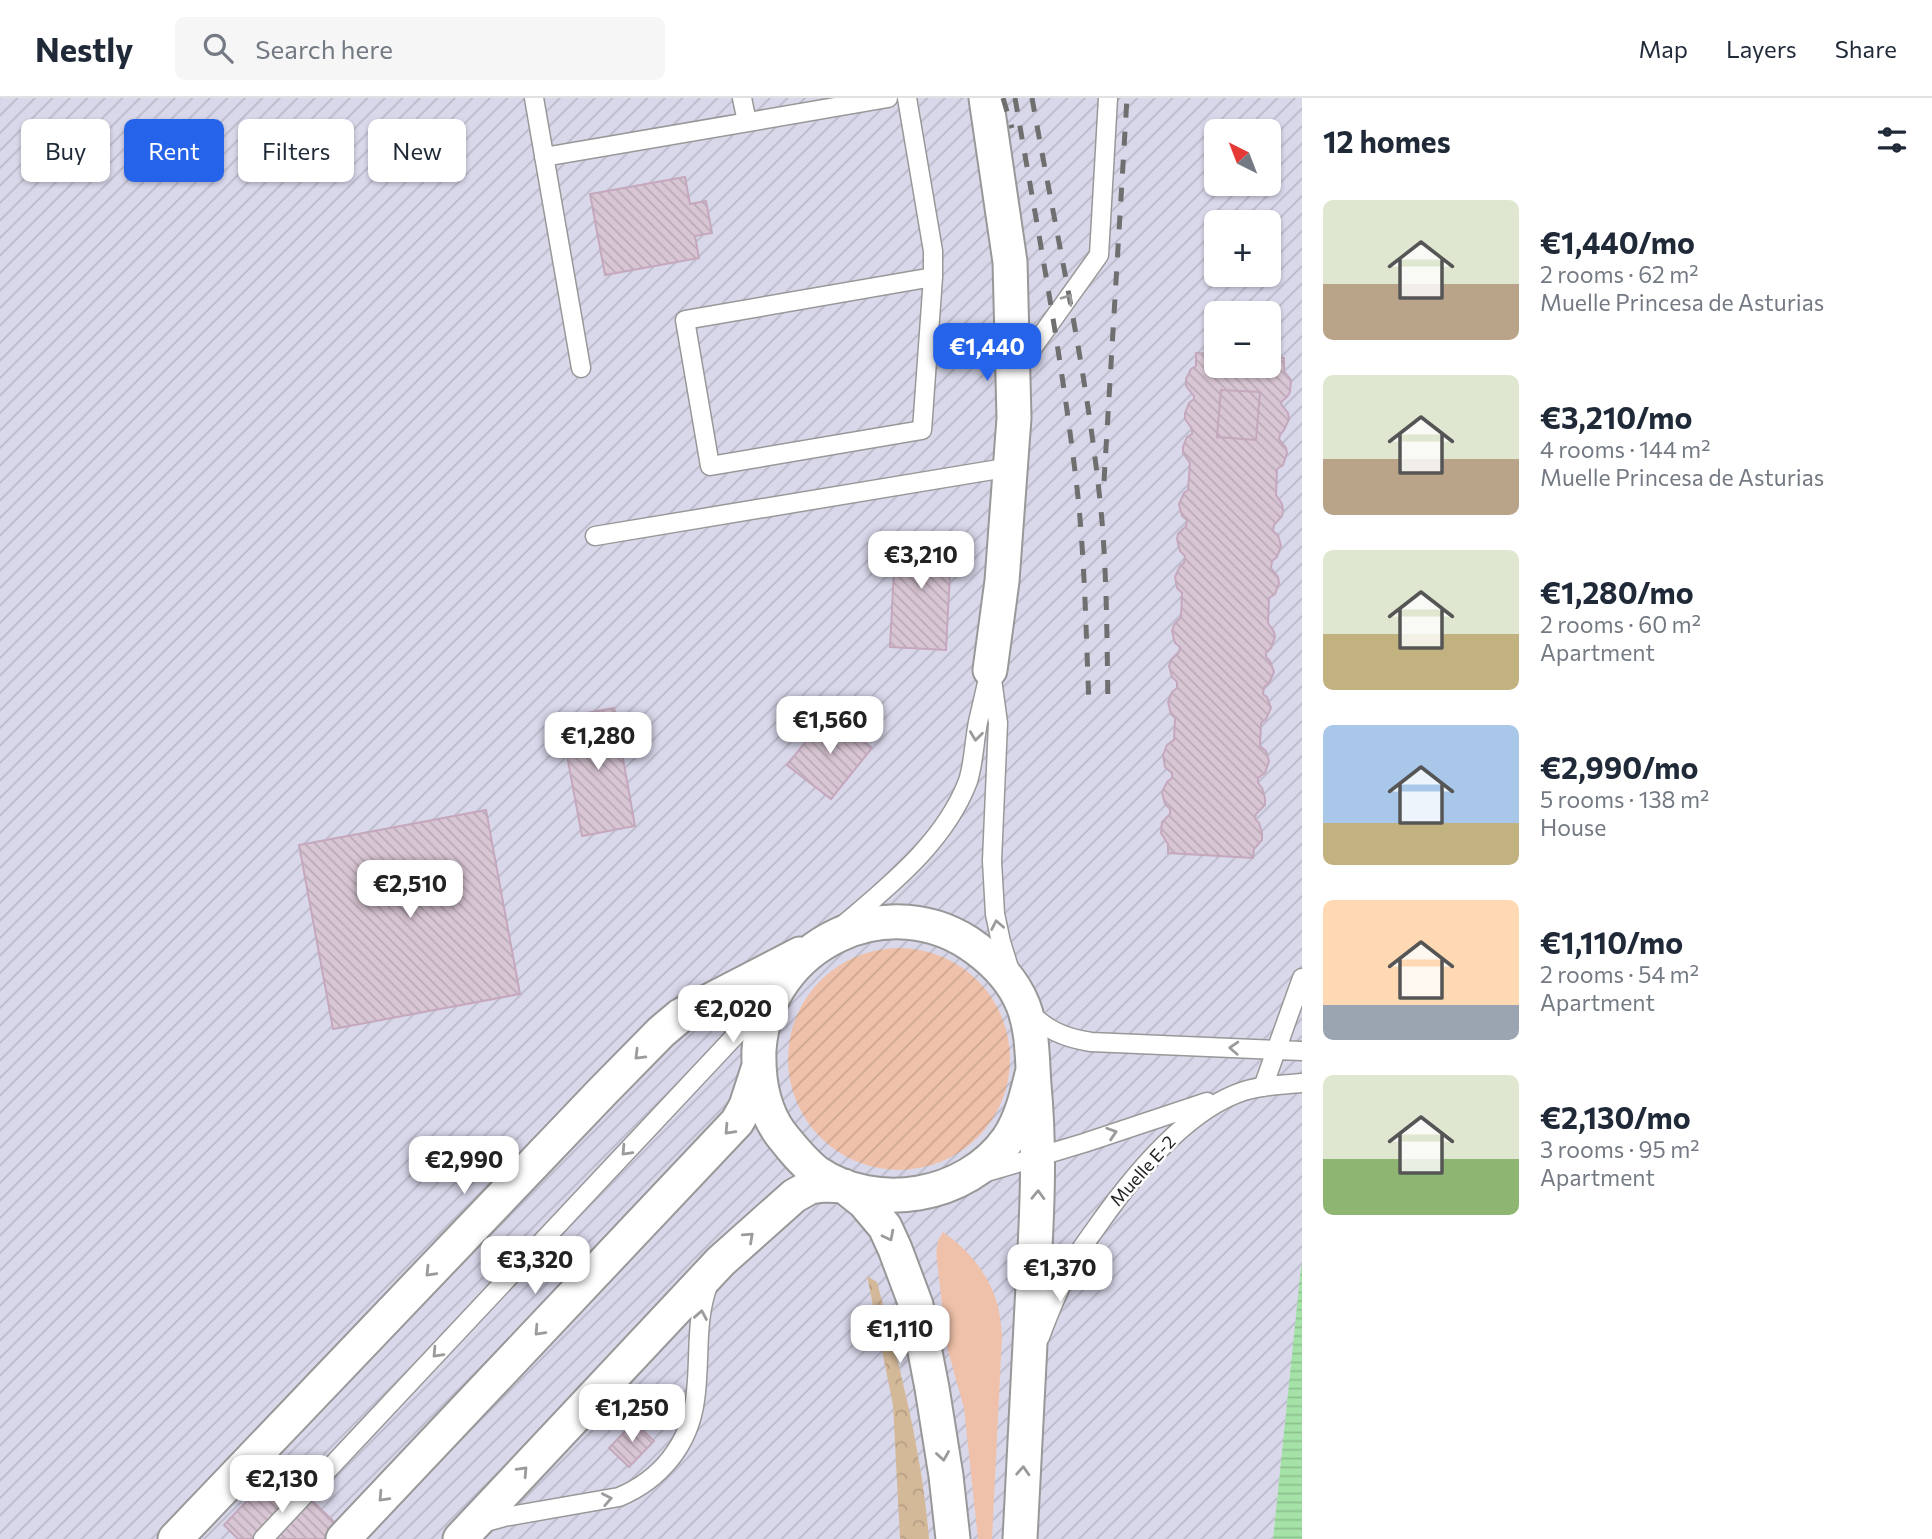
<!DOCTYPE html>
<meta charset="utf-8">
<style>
:root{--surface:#fff;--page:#f6f6f7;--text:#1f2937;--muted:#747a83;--line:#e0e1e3;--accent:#2563eb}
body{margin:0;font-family:Commissioner,sans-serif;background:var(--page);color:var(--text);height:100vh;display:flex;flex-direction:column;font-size:26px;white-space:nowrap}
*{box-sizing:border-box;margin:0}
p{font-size:23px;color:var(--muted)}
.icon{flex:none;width:38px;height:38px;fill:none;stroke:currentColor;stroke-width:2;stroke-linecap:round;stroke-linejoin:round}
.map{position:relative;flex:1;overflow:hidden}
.side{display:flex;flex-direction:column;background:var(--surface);width:630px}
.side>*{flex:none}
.banner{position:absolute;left:21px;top:21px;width:665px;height:63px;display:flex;gap:14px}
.needle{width:46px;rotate:318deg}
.buttons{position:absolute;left:1204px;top:21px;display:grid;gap:14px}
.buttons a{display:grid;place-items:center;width:77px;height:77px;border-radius:10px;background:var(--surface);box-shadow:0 2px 5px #0004;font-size:35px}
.price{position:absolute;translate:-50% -60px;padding:0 16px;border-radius:14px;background:#fff;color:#222;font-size:23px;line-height:46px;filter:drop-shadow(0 2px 4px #0008)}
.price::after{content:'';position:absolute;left:50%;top:42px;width:21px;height:16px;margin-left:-10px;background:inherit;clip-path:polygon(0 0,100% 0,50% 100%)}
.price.on{background:var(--accent);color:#fff}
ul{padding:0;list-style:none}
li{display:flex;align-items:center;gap:21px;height:175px;padding:0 21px}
li span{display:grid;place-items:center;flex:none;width:196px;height:140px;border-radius:10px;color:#555}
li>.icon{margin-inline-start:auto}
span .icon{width:84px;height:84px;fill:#fffc;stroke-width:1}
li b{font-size:30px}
h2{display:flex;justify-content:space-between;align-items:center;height:84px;padding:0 21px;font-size:30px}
.tag{padding:0 24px;border-radius:10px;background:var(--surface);box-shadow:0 2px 5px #0004;font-size:24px;line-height:63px}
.tag.on{background:var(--accent);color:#fff}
header{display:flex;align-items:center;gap:42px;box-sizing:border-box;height:98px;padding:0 35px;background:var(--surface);border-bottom:2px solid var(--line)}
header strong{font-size:33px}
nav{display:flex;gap:38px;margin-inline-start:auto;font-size:24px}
.search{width:490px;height:63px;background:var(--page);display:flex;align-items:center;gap:18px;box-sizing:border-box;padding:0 24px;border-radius:10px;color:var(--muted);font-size:26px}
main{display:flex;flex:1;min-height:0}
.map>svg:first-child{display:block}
</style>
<header>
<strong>Nestly</strong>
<div class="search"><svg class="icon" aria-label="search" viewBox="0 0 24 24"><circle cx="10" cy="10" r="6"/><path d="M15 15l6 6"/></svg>Search here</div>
<nav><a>Map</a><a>Layers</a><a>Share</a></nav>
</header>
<main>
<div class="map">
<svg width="1302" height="1441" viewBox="0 0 1302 1441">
<defs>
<pattern id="industrial-furrows" width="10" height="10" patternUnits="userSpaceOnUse" patternTransform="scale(1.75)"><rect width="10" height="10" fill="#d9d8eb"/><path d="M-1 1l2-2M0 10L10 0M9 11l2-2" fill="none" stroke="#bab9c9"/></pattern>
<pattern id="forest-crowns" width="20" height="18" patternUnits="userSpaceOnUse" patternTransform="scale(1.75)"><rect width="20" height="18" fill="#d4b999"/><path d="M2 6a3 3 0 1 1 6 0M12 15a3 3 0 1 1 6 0" fill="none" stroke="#b69f84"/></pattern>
<pattern id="garden-furrows" width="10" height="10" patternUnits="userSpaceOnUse" patternTransform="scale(1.75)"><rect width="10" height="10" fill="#efc1aa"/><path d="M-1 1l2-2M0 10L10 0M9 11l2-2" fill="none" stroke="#cda692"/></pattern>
<pattern id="water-rules" width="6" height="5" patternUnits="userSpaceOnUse" patternTransform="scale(1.75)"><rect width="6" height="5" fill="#a4e2a8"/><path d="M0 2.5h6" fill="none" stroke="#8dc290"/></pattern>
<pattern id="building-back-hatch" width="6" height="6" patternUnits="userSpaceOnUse" patternTransform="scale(1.75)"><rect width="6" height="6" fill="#d9c6d4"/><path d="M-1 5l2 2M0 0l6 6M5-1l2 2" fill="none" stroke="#baaab6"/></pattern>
</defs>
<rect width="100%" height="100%" fill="#f2e7ec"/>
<path fill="url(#industrial-furrows)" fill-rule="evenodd" d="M0 0H1302V1168L1273 1441H0ZM1216 33H1269V86H1216ZM1216 124H1269V177H1216ZM1216 215H1269V268H1216Z"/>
<path fill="#efc1aa" d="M943 1134C968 1151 988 1175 997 1205 1000 1215 1001 1227 1002 1238L992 1441H978L964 1310 947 1249 937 1163C936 1151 936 1144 943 1134Z"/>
<path fill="url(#forest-crowns)" d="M867 1178 877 1184C900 1269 922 1353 929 1441H900L893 1307Z"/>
<path fill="url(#garden-furrows)" d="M788 961a111 111 0 1 1 222 0a111 111 0 1 1-222 0Z"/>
<path fill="url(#water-rules)" d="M1302 1168V1441H1273L1301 1169Z"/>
<path fill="url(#building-back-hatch)" stroke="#c5a8bd" stroke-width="2" fill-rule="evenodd" d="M685 79 690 106 706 103 712 135 695 138 699 160 605 177 590 96Z
M1196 255 1216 256V268H1269V259L1284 260V273L1291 282 1290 294 1287 299 1282 303 1281 306 1288 315 1289 321 1284 332 1280 337 1279 341 1286 350 1287 355 1283 367 1277 371 1276 397 1282 406 1283 412 1282 418 1274 427 1273 433 1278 437 1281 448 1277 459 1272 463 1271 470 1278 479 1279 485 1275 496 1269 500 1268 525 1274 534 1275 539 1271 550 1266 555V559L1270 563 1274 574 1269 585 1264 589 1263 596 1267 599 1271 610 1266 621 1261 625 1260 648 1266 653 1269 663 1265 675 1258 680V685L1262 690 1265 700V707L1256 716 1255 721 1259 725 1262 735V742L1254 751 1253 760 1168 755V746L1161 735 1162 724 1170 716V711L1165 706 1162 694 1167 684 1172 680V675L1165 669 1163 657 1167 647 1174 642 1175 620 1171 616 1168 604 1172 594 1177 590V584L1172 579 1169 568 1171 562 1179 554 1180 549 1175 545 1172 533 1174 527 1181 519 1182 495 1177 490 1175 479 1180 468 1184 465 1185 458 1180 453 1177 441 1178 436 1186 428 1187 422 1182 418 1179 406 1184 395 1188 392 1190 365 1183 355V349L1187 339 1192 336V331L1185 321V315L1189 305 1194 301V298L1186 288V281L1191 271 1196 268ZM1221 292 1260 294 1256 342 1217 339Z
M1221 292 1260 294 1256 342 1217 339Z
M896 434 952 437 946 552 890 549Z
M614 610 635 728 582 738 560 620Z
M828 616 872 650 831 701 787 667Z
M486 712 520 896 333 931 299 747Z
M634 1324 654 1343 629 1369 609 1350Z
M278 1370 352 1441H238L224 1427Z"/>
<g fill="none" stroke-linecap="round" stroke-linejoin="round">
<g stroke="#989898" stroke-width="21">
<path id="service" d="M534 0 581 270
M742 0 747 24
M907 0 933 153V179L922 332 710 368 685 222 933 179
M544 59 888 0
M1016 273 1099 157 1108 0
M595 438 1011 369
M992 581 998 625 992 763 995 816 1001 844 1010 873
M842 828C890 787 945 744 968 683 974 664 974 644 978 624 982 607 986 589 990 572
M1028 913C1046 932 1065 940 1091 944L1302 953
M1263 989 1302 880
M987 1074 1084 1045 1207 1004
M1040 1239C1050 1212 1061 1185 1075 1161 1081 1150 1089 1140 1096 1130 1131 1080 1185 1012 1244 993 1262 987 1283 987 1302 985
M482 1425 504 1419 619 1399C660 1382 689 1347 695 1302 701 1263 694 1223 709 1185
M263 1441 764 907"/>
</g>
<g stroke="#989898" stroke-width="37">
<path id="minor" d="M986 0 1010 164 1014 320 1002 483 990 572
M175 1441 603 993 661 934 680 918 800 856
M343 1441 737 1024 746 1008 758 971
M460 1441 721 1163 794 1098 810 1089 825 1087 844 1088 864 1104 885 1129 895 1151 916 1207 932 1290 946 1378 953 1441
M1020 1441C1024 1363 1028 1285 1032 1207 1036 1133 1041 1060 1034 987 1032 960 1033 933 1023 907 1014 885 996 865 977 851 891 786 766 845 759 952 758 981 763 1011 780 1035 791 1049 802 1063 816 1074 876 1115 966 1100 1008 1041 1022 1020 1027 996 1033 972"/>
</g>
<use href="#service" stroke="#fff" stroke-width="18"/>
<use href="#minor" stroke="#fff" stroke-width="33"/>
<path stroke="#6f6f6f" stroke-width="5" stroke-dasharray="14 14" stroke-linecap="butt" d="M1003 0 1012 30
M1015 0C1038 133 1063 265 1078 399 1085 468 1086 537 1089 606
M1032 0C1057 141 1089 281 1102 423 1107 485 1107 547 1108 609
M1104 383 1127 0"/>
</g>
<defs><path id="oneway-chevron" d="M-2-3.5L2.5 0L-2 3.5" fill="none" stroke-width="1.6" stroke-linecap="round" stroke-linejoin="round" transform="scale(1.75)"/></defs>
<g stroke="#9b9b9b">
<use href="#oneway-chevron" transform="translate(1068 201) rotate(-54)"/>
<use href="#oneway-chevron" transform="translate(976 638) rotate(97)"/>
<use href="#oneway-chevron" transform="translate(997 827) rotate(-101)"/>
<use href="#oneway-chevron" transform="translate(1234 950) rotate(-177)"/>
<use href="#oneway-chevron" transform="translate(639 957) rotate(135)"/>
<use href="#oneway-chevron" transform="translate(729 1032) rotate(133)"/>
<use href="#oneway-chevron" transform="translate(1112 1035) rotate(-18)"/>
<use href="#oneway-chevron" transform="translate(626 1053) rotate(133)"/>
<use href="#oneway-chevron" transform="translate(1038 1097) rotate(-88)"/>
<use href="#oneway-chevron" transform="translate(889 1138) rotate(63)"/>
<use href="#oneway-chevron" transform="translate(749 1139) rotate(-42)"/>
<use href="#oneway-chevron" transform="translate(430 1174) rotate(134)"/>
<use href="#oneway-chevron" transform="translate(701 1217) rotate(-80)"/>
<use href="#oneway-chevron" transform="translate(539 1233) rotate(133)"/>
<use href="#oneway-chevron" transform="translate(437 1255) rotate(133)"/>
<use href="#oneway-chevron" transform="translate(943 1358) rotate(81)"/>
<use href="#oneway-chevron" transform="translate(523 1373) rotate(-47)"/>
<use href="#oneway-chevron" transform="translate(1023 1373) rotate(-87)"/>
<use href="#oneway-chevron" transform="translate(383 1399) rotate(133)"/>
<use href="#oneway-chevron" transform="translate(607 1401) rotate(-11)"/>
</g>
<g text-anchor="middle" stroke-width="5" stroke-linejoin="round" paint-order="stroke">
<g font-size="18" fill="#212121" stroke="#fff">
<text transform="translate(1143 1073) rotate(-48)" y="6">Muelle E-2</text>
</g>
</g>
</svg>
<div class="buttons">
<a><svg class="needle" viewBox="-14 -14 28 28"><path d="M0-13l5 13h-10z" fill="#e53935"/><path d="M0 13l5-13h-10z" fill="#747a83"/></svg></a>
<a>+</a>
<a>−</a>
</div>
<b class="price on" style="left:987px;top:285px">€1,440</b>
<b class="price" style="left:921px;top:493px">€3,210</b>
<b class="price" style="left:830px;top:658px">€1,560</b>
<b class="price" style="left:598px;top:674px">€1,280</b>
<b class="price" style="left:410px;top:822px">€2,510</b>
<b class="price" style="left:733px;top:947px">€2,020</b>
<b class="price" style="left:464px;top:1098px">€2,990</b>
<b class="price" style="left:535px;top:1198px">€3,320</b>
<b class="price" style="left:1060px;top:1206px">€1,370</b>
<b class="price" style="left:900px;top:1267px">€1,110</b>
<b class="price" style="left:632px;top:1346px">€1,250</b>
<b class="price" style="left:282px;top:1417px">€2,130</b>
<div class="banner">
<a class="tag">Buy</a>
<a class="tag on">Rent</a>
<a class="tag">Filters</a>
<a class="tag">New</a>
</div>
</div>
<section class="side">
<h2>12 homes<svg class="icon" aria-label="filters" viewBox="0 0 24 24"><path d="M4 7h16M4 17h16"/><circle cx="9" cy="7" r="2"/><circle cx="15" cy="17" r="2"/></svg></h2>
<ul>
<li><span style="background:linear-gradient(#dfe7d0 60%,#b9a48a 0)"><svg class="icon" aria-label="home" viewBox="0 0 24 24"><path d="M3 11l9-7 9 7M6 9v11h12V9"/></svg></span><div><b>€1,440/mo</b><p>2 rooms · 62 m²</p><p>Muelle Princesa de Asturias</p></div></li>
<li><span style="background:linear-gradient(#dfe7d0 60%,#b9a48a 0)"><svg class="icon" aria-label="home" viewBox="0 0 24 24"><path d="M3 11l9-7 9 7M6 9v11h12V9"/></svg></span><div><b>€3,210/mo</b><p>4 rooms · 144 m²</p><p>Muelle Princesa de Asturias</p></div></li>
<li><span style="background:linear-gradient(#dfe7d0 60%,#c2b280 0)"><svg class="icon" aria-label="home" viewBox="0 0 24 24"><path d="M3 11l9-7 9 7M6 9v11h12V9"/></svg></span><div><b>€1,280/mo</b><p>2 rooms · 60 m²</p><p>Apartment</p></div></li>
<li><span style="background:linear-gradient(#a9c7e8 70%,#c2b280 0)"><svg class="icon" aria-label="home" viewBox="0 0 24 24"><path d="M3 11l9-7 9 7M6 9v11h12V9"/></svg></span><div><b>€2,990/mo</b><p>5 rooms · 138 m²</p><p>House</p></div></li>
<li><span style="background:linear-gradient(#ffd9b3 75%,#9aa5b1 0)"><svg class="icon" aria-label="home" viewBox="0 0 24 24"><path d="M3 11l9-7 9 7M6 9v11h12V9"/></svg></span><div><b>€1,110/mo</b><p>2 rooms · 54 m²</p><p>Apartment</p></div></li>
<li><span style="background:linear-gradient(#dfe7d0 60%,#8fb573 0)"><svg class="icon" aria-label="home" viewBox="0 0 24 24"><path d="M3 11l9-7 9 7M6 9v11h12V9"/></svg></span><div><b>€2,130/mo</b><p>3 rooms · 95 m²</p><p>Apartment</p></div></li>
</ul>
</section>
</main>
